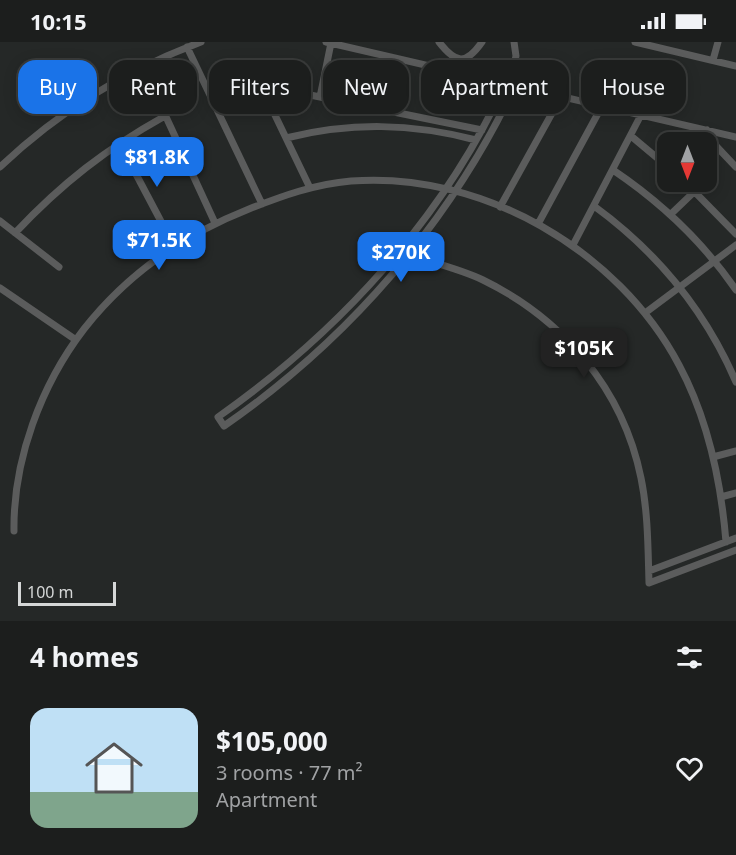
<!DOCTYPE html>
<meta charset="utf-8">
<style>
:root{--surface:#1c1e1d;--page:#292b2a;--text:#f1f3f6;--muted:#a0a2a4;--line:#3a3c3b;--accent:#1a73e8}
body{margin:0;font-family:"Noto Sans",sans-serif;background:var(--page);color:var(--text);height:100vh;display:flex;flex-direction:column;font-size:22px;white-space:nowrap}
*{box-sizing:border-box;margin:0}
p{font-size:20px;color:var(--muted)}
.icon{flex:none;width:33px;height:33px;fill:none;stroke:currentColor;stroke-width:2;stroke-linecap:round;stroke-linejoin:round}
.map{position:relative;height:579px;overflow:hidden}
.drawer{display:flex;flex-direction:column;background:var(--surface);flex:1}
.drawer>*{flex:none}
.banner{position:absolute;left:18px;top:18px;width:700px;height:54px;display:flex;gap:12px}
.needle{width:39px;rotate:180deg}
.buttons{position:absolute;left:657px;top:90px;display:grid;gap:12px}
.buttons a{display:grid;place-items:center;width:60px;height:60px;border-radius:12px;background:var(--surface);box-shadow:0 3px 15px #0003,0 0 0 2px var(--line);font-size:30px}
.scale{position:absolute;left:18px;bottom:15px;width:98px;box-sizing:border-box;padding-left:6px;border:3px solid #d5d7d7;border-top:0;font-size:16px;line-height:21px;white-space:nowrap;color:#d5d7d7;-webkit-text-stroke:4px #252827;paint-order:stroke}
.price{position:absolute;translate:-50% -51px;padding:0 14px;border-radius:12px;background:var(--accent);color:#fff;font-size:20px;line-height:39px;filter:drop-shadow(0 2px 3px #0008)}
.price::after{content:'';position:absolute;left:50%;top:36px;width:18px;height:14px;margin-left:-9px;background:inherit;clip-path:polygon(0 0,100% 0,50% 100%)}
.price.selected{background:#222;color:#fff}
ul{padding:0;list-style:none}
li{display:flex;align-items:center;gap:18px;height:150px;padding:0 30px}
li+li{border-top:2px solid var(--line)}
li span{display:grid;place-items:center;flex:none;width:168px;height:120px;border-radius:18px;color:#555}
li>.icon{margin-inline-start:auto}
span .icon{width:72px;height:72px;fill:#fffc;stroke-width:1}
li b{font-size:26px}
h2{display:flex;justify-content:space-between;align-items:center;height:72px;padding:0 30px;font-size:26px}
.chip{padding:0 21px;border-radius:18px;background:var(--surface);box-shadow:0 3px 15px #0003,0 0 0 2px var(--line);font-size:21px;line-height:54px}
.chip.selected{background:var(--accent);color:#fff}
.status{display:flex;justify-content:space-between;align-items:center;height:42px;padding:0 30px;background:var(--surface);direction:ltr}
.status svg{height:16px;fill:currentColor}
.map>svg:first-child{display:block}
</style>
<div class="status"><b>10:15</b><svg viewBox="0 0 49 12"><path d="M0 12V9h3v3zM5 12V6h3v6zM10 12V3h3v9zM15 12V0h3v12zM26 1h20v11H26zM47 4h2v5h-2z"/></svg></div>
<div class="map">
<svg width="736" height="579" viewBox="0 0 736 579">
<rect width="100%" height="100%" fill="#252827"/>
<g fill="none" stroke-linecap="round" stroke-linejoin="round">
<path stroke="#5b5c5c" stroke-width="7" d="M326 0 736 95
M439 0C456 22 466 23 482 0
M635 0 736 24
M187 5 262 162
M713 18 718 0
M143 25 215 181
M505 42C443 177 339 290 218 375L224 384C348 298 450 181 515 44
M509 43 516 14 514 0
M261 44 310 146
M320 55 331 1
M212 56 249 45 266 44 482 88
M707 88 717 105 736 125
M631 94 668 125
M286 96C351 80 411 81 476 98
M119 100 174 204
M0 125C58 70 126 28 201 0
M613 128C662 161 703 200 736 248
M685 140 736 192
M594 164C657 210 705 268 736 340
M500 165 561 55
M671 172 695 149
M0 179 59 225
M538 182 602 64
M15 191C62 141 106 107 165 74
M573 203 641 73
M409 213C434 221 460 227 483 238 563 277 623 347 641 436 648 470 648 506 649 541L736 508
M0 246 76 298
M645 271 736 203
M713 415 736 409
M721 455 736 451
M14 489C13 418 41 343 84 287 128 231 183 193 249 167 282 154 315 142 351 139 482 129 618 208 679 323 708 377 721 439 726 500
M649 529 736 496"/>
</g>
</svg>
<div class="buttons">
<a><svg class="needle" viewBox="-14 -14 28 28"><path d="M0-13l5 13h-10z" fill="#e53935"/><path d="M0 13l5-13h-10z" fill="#a0a2a4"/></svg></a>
</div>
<div class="scale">100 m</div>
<b class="price" style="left:157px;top:146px">$81.8K</b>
<b class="price" style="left:159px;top:229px">$71.5K</b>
<b class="price" style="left:401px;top:241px">$270K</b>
<b class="price selected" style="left:584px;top:337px">$105K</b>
<div class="banner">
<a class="chip selected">Buy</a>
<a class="chip">Rent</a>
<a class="chip">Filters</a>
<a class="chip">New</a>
<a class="chip">Apartment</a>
<a class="chip">House</a>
</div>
</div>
<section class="drawer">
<h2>4 homes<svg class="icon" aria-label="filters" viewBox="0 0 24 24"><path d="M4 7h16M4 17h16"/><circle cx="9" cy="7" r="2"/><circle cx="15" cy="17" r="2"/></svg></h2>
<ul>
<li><span style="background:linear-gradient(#bfe0f5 70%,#7fa58c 0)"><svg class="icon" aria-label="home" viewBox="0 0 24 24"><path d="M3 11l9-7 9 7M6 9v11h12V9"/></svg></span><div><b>$105,000</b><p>3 rooms · 77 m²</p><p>Apartment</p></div><svg class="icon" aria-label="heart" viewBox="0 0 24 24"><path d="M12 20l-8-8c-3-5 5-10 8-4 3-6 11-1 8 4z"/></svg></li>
</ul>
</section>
